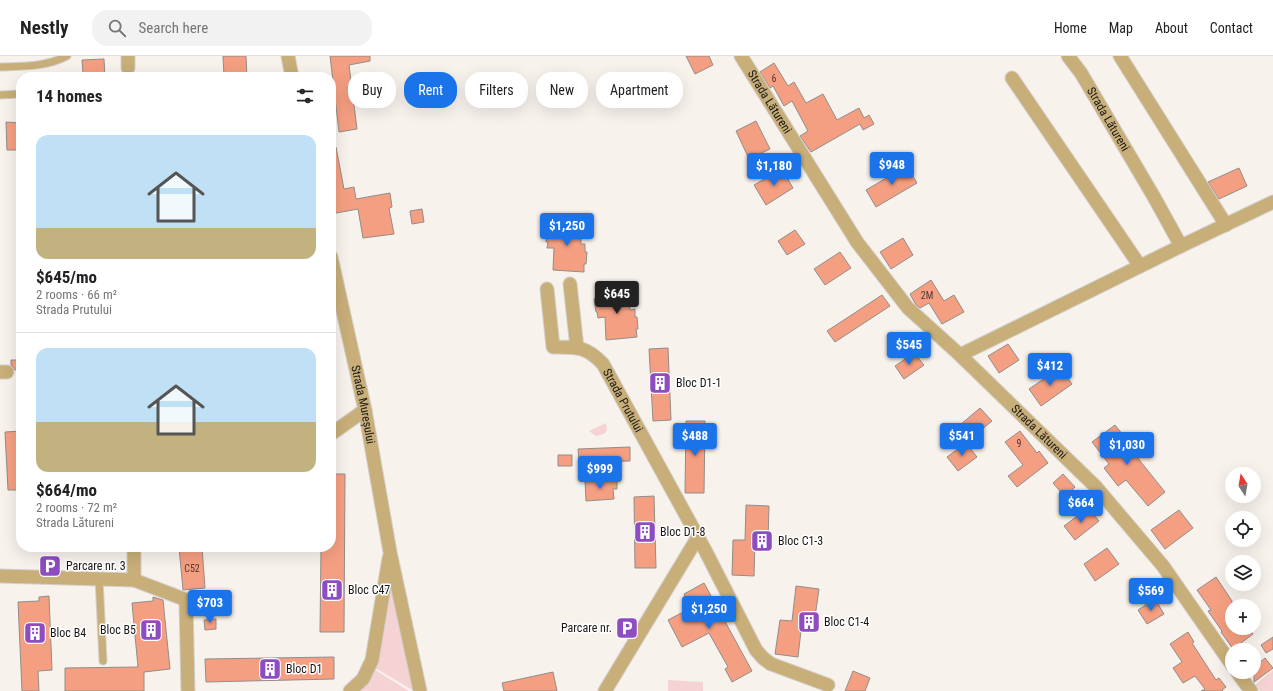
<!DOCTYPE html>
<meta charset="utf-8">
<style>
:root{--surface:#fff;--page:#f2f2f2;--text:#222;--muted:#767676;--line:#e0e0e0;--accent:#1a73e8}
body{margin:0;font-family:"Roboto Condensed",sans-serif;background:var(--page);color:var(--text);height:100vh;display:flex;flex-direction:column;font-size:15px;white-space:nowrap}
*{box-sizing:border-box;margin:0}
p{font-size:13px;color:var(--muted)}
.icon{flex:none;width:22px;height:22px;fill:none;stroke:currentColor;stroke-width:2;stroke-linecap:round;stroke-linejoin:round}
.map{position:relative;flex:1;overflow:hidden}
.drawer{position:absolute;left:16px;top:16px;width:320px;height:480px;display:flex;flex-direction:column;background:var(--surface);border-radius:16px;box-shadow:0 4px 16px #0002}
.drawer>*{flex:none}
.banner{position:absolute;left:348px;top:16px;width:380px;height:36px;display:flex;gap:8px}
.needle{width:26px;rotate:349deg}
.fabs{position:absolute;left:1225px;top:411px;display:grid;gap:8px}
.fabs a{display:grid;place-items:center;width:36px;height:36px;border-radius:50%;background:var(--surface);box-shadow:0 4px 16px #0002;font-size:20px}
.price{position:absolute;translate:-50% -34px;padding:0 9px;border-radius:4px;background:var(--accent);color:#fff;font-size:13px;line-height:26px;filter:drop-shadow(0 1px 2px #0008)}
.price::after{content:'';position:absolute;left:50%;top:24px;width:12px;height:9px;margin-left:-6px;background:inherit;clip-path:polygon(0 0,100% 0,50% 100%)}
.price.selected{background:#222;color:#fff}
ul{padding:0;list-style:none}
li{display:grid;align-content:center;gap:8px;height:212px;padding:0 20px}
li+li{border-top:1px solid var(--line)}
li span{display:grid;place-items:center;height:124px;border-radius:12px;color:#555}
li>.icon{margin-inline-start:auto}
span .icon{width:72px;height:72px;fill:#fffc;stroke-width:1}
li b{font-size:17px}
h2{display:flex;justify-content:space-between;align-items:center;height:48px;padding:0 20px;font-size:17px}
.pill{padding:0 14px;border-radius:16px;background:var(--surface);box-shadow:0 4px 16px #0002;font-size:14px;line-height:36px}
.pill.selected{background:var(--accent);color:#fff}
header{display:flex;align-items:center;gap:24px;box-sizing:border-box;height:56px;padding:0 20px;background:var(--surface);border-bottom:1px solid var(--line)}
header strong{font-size:19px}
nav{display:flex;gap:22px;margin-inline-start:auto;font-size:14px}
.search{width:280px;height:36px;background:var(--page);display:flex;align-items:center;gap:10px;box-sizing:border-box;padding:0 14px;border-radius:16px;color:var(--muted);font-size:15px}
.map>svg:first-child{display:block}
</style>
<header>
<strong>Nestly</strong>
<div class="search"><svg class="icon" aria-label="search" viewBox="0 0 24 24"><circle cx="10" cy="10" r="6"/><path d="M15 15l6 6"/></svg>Search here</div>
<nav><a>Home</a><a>Map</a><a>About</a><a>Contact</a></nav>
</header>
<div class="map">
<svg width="1273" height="635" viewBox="0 0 1273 635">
<rect width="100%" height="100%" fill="#f8f2ed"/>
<path fill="#f5d3d4" d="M606 367 607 374 604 378 596 380 589 375Z
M390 524 414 635 372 610Z
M372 612 409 635H358Z
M1273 614V635H1260L1255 629Z
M668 624 703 626V635H668Z"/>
<path fill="#f59f82" stroke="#938c89" d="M223 0H246L247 21H224Z
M330 0H370V5L349 9 357 73 339 76Z
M686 0H709L713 9 695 18Z
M104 3 105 21H93V17L83 18 82 4Z
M774 7 788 30 794 26 806 47 823 38 837 64 859 52 864 62 869 59 874 68 863 74 860 68 811 96 800 80 808 75 792 45 784 50 773 30 770 32 760 16Z
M387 23 391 47 375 50 370 26Z
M756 65 770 93 749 103 736 75Z
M6 66 21 67V94H7Z
M331 91H336L344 133 354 131 356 143 390 137 392 151 389 152 394 178 363 182 358 153 331 158Z
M907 110 917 127 876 151 866 134Z
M1239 112 1247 130 1219 143 1208 126Z
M782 113 793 132 766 149 754 129Z
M422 153 424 166 412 168 410 155Z
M549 167 581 168V188H585V196H587L586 208H584V216L553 214 554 192H547L548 186H546L547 172H548Z
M795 174 805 188 787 199 778 185Z
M903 182 913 199 891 213 880 196Z
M840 196 851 212 825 229 814 213Z
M931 224 944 245 954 239 964 256 942 268 929 247 920 252 916 249 910 238Z
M628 234 630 254 635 253V261H637L638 273H636L637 281 606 284 605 261 598 262 597 256H596L594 243 596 242V237Z
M882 239 890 250 835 286 827 275Z
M1008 288 1019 304 999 317 988 300Z
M668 292 671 364 653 365 649 293Z
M914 297 924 309 904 323 895 310Z
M11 304H21V314H15L11 309Z
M1060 312 1072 328 1041 350 1029 333Z
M980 352 992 365 971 382 960 369Z
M686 365H705L704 437H685Z
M1115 369 1130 388 1128 390 1165 436 1148 450 1126 424 1118 430 1104 412 1109 408 1092 386Z
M21 375V434H8L5 376Z
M1020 375 1037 397 1039 395 1048 407 1017 431 1008 420 1023 409 1005 386Z
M966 387 977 401 958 415 947 401Z
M630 391V405L579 406 578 393Z
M558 399H572V410H558Z
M331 418H345L344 576H320L321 491H331Z
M1063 418 1075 431 1065 441 1053 427Z
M617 423V433H613L614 443 586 445 585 425Z
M654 440 656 512H635L634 441Z
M746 449 769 450 768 485H755L754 520 732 519 733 484H745Z
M1088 452 1099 465 1075 484 1064 470Z
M1179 454 1193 472 1165 493 1151 474Z
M179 491H202L205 532 183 534Z
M1107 492 1119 508 1095 525 1084 508Z
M1216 521 1232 545V572H1249L1253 578 1233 593 1221 576 1222 575 1208 555 1211 554 1197 534Z
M704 527 752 615 732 626 725 613 728 611 709 577 682 591 668 564 691 552 684 538Z
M796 530 819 533 814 568 802 566 798 601 775 598 780 564 792 565Z
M49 540 52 614 38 615 39 635H22L18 546 39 545V541Z
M153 541 163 544 170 613 144 616V635H65V612L138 611 132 547 153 545Z
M1155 543 1164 558 1147 568 1138 554Z
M216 563V573L205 574 204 564Z
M1188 576 1194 586 1192 587 1216 624 1219 622 1226 631 1222 634 1223 635H1201L1205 633 1195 620 1183 627 1173 612 1182 606 1170 588Z
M1273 581V593L1266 597 1261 589Z
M334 601V623L206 626 205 603Z
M1265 602 1273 612 1254 626V611Z
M853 615 870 622 865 635H845Z
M553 616 557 635H504L502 627Z"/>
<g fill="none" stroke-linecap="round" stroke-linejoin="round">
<g stroke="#d4cfca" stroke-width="9">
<path id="service" d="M0 11C24 10 46 11 67 0
M0 39 20 38
M99 522 103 605"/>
</g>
<g stroke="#d4cfca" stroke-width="15">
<g id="minor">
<path d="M128 0V12"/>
<path d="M288 0 292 21"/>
<path id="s1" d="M741 0 857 186 908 252 960 299 1096 431 1163 510 1232 609"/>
<path id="s2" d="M1068 0 1081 17 1154 141 1181 190"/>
<path d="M1120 0 1226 169"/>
<path d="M1012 22 1140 210"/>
<path id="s3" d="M331 201 365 354 390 496 420 635"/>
<path d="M570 228 577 292"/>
<path id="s4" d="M547 233 553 291C577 291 586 290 603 308L705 494 756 594 763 602 771 608 828 629"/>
<path d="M960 299 1181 190 1273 146"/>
<path d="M0 316H7"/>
<path d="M331 378 365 354"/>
<path d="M134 491V524"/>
<path d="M0 520 134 524 184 543 186 547 188 635"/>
<path d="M1237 616 1251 635"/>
<path d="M350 635 363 623 372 604 389 502"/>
<path d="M605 635 698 481"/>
</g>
</g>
<use href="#service" stroke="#c8ae78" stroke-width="7"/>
<use href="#minor" stroke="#c8ae78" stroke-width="13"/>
</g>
<defs>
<g id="building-square" transform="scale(1.15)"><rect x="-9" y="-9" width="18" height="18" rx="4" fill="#8d4cc0" stroke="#fff"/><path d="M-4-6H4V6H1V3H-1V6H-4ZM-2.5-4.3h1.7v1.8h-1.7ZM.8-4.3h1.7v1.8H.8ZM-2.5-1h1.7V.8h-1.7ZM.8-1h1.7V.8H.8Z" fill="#fff"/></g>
<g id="parking-square" transform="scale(1.15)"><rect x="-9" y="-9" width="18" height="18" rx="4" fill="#8d4cc0" stroke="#fff"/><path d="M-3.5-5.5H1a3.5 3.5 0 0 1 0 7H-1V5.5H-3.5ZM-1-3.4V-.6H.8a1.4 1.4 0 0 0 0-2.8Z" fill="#fff"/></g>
</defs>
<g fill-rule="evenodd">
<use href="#building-square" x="660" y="327"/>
<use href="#building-square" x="645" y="476"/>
<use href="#building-square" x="762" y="485"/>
<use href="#parking-square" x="50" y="510"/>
<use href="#building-square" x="332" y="534"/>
<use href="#building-square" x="809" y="566"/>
<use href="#parking-square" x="627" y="572"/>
<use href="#building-square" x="151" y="574"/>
<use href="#building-square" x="35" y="577"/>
<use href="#building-square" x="270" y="613"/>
</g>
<g text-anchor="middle" stroke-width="3" stroke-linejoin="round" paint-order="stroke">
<g font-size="10" fill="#503930">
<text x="774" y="26">6</text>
<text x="927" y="243">2M</text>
<text x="1019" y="391">9</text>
<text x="192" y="516">C52</text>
</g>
<g font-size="12" fill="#191715" stroke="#fff">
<text dy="4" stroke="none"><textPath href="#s1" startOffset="54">Strada Lătureni</textPath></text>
<text dy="4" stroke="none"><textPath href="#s2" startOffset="75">Strada Lătureni</textPath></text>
<text dy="4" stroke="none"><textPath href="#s4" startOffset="155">Strada Prutului</textPath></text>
<text dy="4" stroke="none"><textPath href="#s3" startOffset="151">Strada Mureșului</textPath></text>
<text dy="4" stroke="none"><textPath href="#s1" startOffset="483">Strada Lătureni</textPath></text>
</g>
<g font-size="12" fill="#191715" stroke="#fff" text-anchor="start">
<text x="676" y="331">Bloc D1-1</text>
<text x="660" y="480">Bloc D1-8</text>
<text x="778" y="489">Bloc C1-3</text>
<text x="66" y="514">Parcare nr. 3</text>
<text x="348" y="538">Bloc C47</text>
<text x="824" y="570">Bloc C1-4</text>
<text x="612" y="576" text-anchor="end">Parcare nr.</text>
<text x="136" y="578" text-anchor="end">Bloc B5</text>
<text x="50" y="581">Bloc B4</text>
<text x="286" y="617">Bloc D1</text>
</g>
</g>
</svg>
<div class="fabs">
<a><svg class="needle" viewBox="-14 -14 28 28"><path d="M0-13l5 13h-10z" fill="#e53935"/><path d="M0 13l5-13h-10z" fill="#767676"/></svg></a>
<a><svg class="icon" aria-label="locate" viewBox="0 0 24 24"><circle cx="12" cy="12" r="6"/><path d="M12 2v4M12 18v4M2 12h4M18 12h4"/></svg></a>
<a><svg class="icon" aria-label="layers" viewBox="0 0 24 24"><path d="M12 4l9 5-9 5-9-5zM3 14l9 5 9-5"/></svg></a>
<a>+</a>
<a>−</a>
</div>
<b class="price" style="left:892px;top:130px">$948</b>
<b class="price" style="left:774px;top:131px">$1,180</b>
<b class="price" style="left:567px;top:191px">$1,250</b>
<b class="price selected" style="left:617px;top:259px">$645</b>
<b class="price" style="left:909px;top:310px">$545</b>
<b class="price" style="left:1050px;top:331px">$412</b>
<b class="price" style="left:695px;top:401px">$488</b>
<b class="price" style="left:962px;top:401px">$541</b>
<b class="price" style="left:1127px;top:410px">$1,030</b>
<b class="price" style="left:600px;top:434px">$999</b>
<b class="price" style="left:1081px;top:468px">$664</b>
<b class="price" style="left:1151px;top:556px">$569</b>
<b class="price" style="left:210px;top:568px">$703</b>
<b class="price" style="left:709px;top:574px">$1,250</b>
<div class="banner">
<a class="pill">Buy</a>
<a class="pill selected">Rent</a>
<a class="pill">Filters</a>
<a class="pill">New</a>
<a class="pill">Apartment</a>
</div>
<section class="drawer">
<h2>14 homes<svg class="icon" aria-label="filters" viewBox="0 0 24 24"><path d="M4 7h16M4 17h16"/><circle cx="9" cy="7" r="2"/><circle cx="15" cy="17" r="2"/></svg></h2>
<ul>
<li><span style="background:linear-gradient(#bfe0f5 75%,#c2b280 0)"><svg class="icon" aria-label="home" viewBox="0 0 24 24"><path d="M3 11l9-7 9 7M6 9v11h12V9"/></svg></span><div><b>$645/mo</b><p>2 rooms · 66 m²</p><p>Strada Prutului</p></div></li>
<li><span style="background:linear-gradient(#bfe0f5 60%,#c2b280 0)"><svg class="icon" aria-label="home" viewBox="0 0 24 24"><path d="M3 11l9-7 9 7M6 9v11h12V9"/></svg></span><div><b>$664/mo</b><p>2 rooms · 72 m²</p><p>Strada Lătureni</p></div></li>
</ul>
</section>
</div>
